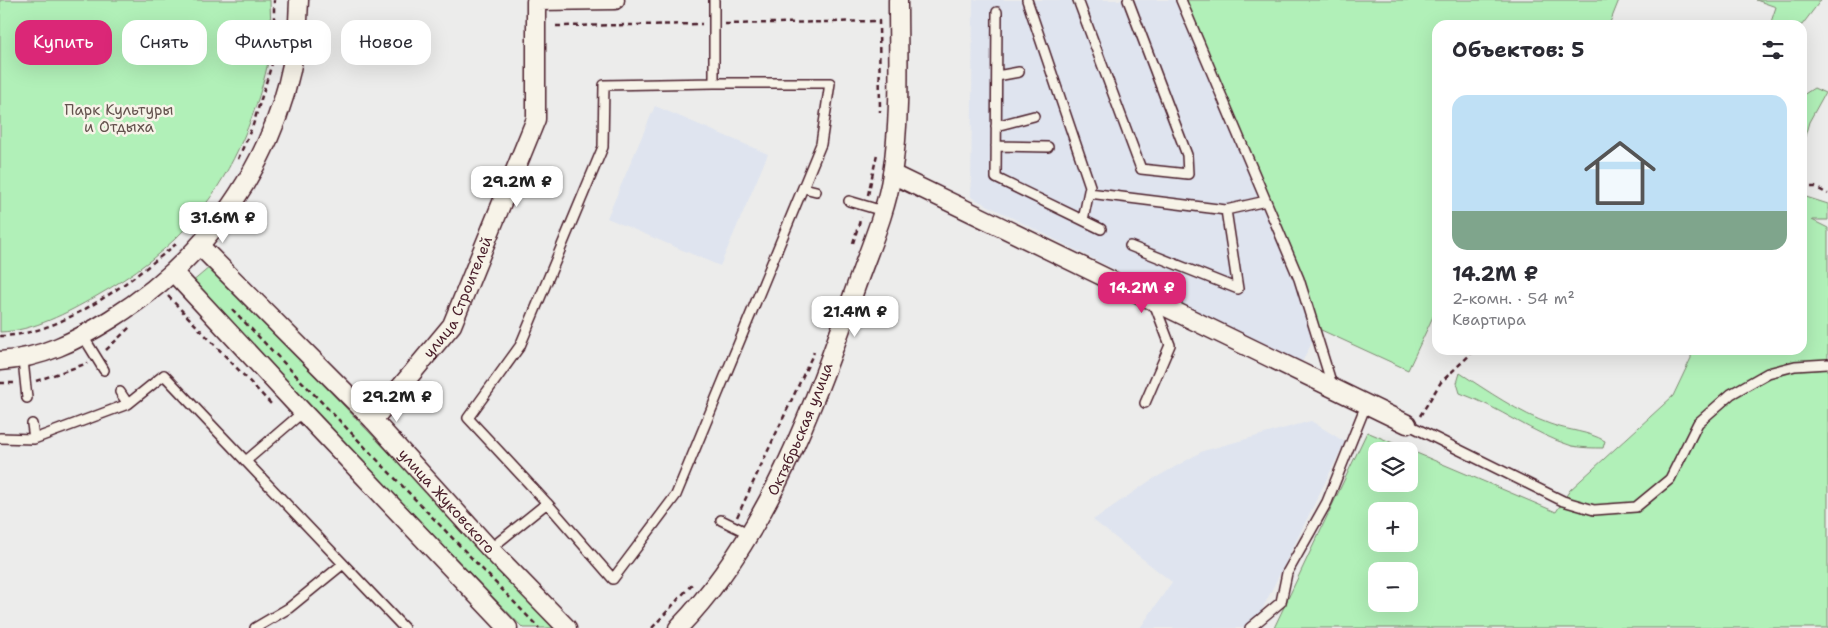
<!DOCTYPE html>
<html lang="ru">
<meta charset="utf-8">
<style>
:root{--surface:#fff;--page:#f7f7f7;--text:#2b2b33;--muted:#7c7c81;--line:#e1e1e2;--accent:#db2777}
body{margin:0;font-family:"Shantell Sans",sans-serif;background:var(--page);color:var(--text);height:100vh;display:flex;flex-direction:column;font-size:19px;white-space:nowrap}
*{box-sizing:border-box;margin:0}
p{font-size:16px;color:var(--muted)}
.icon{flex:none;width:28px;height:28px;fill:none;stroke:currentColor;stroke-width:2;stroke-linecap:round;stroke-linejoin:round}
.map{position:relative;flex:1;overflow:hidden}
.panel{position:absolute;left:1432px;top:20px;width:375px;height:335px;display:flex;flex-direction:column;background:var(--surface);border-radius:15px;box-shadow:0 5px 20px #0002}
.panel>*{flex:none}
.guide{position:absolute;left:15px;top:20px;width:475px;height:45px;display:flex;gap:10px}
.fabs{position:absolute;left:1368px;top:442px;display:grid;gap:10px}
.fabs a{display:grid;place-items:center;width:50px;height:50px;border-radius:10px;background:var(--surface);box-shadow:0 5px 20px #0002;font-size:25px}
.price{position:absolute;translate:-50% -42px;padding:0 11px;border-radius:10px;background:#fff;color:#222;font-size:16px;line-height:32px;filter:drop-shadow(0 1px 2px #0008)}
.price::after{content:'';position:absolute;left:50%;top:30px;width:15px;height:11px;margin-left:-8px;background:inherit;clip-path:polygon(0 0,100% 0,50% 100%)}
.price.selected{background:var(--accent);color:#fff}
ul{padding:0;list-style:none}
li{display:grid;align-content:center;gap:10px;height:265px;padding:0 20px}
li+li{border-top:1px solid var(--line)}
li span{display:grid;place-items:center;height:155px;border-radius:15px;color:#555}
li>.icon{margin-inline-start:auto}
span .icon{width:90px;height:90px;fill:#fffc;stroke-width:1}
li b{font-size:21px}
h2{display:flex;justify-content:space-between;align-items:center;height:60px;padding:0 20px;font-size:21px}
.chip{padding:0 18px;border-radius:15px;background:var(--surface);box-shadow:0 5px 20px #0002;font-size:18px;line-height:45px}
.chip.selected{background:var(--accent);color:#fff}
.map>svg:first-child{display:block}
</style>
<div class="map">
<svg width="1828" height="628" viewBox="0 0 1828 628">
<rect width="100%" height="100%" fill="#ececeb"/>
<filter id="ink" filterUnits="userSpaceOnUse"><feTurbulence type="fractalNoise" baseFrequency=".02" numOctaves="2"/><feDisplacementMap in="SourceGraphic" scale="10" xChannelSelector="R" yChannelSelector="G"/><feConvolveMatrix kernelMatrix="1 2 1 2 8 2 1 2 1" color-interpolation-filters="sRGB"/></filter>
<g filter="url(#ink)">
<path fill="#dfe4ef" d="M973 0H1181L1319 329 1301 364 971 197Z
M655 106 768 154 720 266 607 218Z
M1311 421 1345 442 1253 628H1140L1172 582 1093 520 1148 482 1203 451Z"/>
<path fill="#b1f0b8" stroke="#7e8872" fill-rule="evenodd" d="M0 0H270C270 17 273 36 270 53 259 109 234 170 198 214 171 248 132 276 95 297 67 313 33 331 0 332Z
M1181 0H1619L1609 25H1438L1437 308 1408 370 1319 329Z
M1756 0H1821L1802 25H1770L1776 7Z
M1814 88 1825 93 1809 122 1803 143V95Z
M1803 196 1828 204V220H1812L1828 228V628H1274L1367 432 1556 512 1570 490 1673 396 1691 358V350H1802ZM1376 451H1409V484H1376ZM1376 511H1409V544H1376ZM1376 571H1409V604H1376Z
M210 267 558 628H523L191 283Z
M1460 373C1486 390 1521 414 1550 424 1569 431 1588 431 1605 441L1603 448C1593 448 1582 448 1572 446 1533 434 1499 407 1460 393L1457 383Z"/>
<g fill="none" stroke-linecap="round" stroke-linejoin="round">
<g stroke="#4a1f2b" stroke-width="12">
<path id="service" d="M1027 0 1090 186 1083 220
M1078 0 1141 169 1188 174 1187 155 1128 0
M1181 0 1266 201
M997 12 996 178 1101 229
M997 76 1019 72
M996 126 1034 116
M996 146 1048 147
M804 188 816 191
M1089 193 1226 210 1238 289 1130 246
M849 201 883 211
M1226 210 1266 201 1299 279 1333 388
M83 336 104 370
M23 360 27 398
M1145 403 1170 345 1154 303
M128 404 164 375 404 628
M32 424 34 439 128 404 120 392
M1407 424 1563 501 1594 510 1636 507 1670 479 1698 423 1731 394 1768 373 1795 366 1828 364
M0 438 34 439
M247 460 303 412
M547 503 468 418 520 346 603 147 604 85 714 83V0
M721 520 750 534
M490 549 547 503 613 579 676 495 821 144 830 83H714
M255 628 289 608 343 564
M1250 628 1281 602 1287 573 1327 502 1366 405"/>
</g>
<g stroke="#4a1f2b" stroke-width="21">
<g id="minor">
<path d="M892 174 1407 424"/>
<path id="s1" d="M200 246 373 420 490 549 567 628"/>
<path d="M174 273 303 412 508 628"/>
<path d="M0 361C42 358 76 341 111 319 221 250 297 131 299 0"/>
<path id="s2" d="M373 420 452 325 536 119V1L615 0"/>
<path id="s3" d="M678 628C768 535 813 408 855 289 868 252 886 213 892 174 901 117 898 57 898 0"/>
</g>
</g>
<path stroke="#4a1f2b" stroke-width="2.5" stroke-dasharray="5 4" stroke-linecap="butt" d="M725 24 879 21 880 112
M556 26 702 24
M238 159 253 125 274 57V0
M1802 187H1815L1828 194
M868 195 877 154
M853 243 861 217
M168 296 273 406
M232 309 539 628
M0 336C61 336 131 281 176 244
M106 350 131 326
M36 381 88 363
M0 383H14
M1420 416 1441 382 1475 350
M737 517 814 352
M652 628 693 583"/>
<use href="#service" stroke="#f7f3e8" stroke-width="9"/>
<use href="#minor" stroke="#f7f3e8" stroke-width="18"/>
</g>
</g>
<g text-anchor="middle" stroke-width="5" stroke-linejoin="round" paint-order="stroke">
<g font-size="15" fill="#64534e" stroke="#f7f3e8">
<text x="119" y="115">Парк Культуры<tspan x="119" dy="17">и Отдыха</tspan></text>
</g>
<g font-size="15" fill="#4a1f2b" stroke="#f7f3e8">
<text dy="5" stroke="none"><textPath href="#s2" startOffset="151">улица Строителей</textPath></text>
<text dy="5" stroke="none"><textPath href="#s3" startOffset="235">Октябрьская улица</textPath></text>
<text dy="5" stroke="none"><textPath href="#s1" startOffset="355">улица Жуковского</textPath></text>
</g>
</g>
</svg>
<div class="fabs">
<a><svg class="icon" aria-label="layers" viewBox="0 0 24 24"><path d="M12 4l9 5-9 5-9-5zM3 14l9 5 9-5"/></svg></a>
<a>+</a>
<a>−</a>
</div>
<b class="price" style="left:517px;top:208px">29.2M ₽</b>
<b class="price" style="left:223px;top:244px">31.6M ₽</b>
<b class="price selected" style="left:1142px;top:314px">14.2M ₽</b>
<b class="price" style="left:855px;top:338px">21.4M ₽</b>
<b class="price" style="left:397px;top:423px">29.2M ₽</b>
<div class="guide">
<a class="chip selected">Купить</a>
<a class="chip">Снять</a>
<a class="chip">Фильтры</a>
<a class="chip">Новое</a>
</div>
<section class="panel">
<h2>Объектов: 5<svg class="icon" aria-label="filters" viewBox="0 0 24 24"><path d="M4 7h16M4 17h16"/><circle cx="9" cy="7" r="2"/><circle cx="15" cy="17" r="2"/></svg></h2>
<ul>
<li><span style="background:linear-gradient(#bfe0f5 75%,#7fa58c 0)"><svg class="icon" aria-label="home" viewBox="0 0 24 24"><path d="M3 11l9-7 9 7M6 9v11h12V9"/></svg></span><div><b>14.2M ₽</b><p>2-комн. · 54 m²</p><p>Квартира</p></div></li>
</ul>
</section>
</div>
